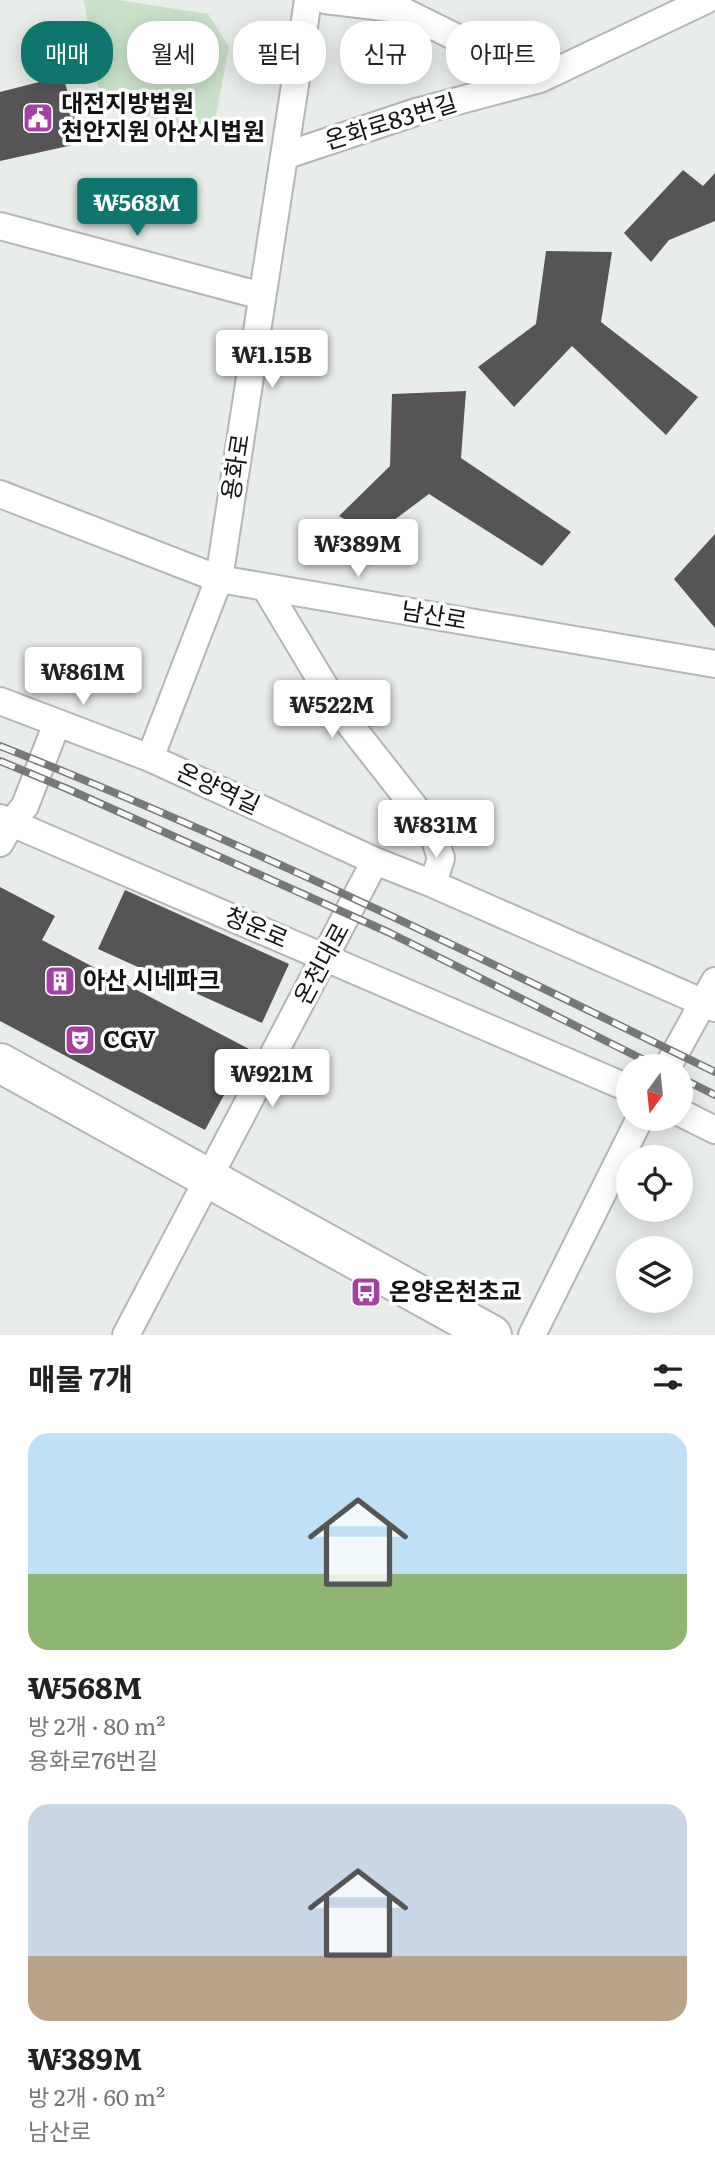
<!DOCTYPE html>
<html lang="ko">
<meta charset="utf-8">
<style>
:root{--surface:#fff;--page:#f6f6f6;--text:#222;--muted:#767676;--accent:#0f766e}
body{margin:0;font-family:Literata,"Noto Sans KR",serif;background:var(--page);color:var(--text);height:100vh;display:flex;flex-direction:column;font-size:26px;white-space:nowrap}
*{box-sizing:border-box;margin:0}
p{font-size:23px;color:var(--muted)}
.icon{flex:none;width:38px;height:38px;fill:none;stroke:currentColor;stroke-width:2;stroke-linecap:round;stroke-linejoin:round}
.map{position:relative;height:1335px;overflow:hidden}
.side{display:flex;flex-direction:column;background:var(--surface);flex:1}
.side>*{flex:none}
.top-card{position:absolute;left:21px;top:21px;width:674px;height:63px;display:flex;gap:14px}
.needle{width:46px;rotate:195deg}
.tools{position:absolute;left:616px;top:1054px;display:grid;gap:14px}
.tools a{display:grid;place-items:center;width:77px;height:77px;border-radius:50%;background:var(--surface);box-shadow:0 4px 18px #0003;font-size:35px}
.price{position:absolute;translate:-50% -60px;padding:0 16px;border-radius:7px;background:#fff;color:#222;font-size:23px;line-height:46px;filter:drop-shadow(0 2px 4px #0008)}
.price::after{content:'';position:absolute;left:50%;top:42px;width:21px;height:16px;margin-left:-10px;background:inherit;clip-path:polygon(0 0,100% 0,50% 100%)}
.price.on{background:var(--accent);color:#fff}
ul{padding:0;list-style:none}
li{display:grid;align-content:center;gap:14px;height:371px;padding:0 28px}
li span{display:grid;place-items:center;height:217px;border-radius:21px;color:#555}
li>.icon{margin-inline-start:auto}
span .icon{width:126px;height:126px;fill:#fffc;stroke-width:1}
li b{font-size:30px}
h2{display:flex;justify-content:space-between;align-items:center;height:84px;padding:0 28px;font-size:30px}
.chip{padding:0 24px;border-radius:28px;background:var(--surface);box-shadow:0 4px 18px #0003;font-size:24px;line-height:63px}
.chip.on{background:var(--accent);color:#fff}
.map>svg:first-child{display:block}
</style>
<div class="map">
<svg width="715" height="1335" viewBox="0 0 715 1335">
<rect width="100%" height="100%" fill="#e9ede9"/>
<path fill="#c9e1c9" d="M84 0H118L208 14 229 47 213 130 101 108Z"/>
<path fill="#575457" d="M63 76 82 143 0 161V92Z
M683 170 703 186 715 173V221L669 240 651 262 624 233Z
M546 251 612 252 601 322 698 397 666 435 572 346 514 407 478 367 536 324Z
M466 391 461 458 571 532 542 566 429 494 374 535 339 516 390 466 392 394Z
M715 534V628L674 579Z
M0 887 55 916 42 940 249 1049 205 1130 0 1021Z
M125 890 289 964 262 1023 98 949Z"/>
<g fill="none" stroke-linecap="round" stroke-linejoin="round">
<g stroke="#b3b6b2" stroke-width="30">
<path id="street" d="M325 0 399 9 540 79
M284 156 416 112 540 79 706 0
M0 226 262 296
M0 494 219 579 715 664
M265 587 340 712 431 828 441 858 433 884
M0 701 150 758 375 861 433 884 715 1008
M150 758 219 579 308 0
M0 818 628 1088
M0 843 11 823 25 806 57 723
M668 1066 715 981
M681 1113 715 1130
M126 1335 375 861
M532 1335 640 1118"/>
</g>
<g stroke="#b3b6b2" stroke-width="42">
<path id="primary" d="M0 1063 492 1335"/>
</g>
<use href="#street" stroke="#fff" stroke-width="26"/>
<use href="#primary" stroke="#fff" stroke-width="38"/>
<g stroke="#767976" stroke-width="8">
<path id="rail" d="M0 746C244 842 480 957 715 1072
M0 761 70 790 390 933 656 1066
M681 1078 715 1095"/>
</g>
<use href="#rail" stroke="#fff" stroke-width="5" stroke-dasharray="16" stroke-linecap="butt"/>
</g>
<defs>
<g id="civic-square" transform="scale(1.575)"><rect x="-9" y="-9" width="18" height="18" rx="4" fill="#a43fa3" stroke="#fff"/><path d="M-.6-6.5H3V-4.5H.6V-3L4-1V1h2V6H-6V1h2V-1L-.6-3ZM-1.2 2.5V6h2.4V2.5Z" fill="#fff"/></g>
<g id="building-square" transform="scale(1.575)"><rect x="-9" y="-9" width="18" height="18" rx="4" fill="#a43fa3" stroke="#fff"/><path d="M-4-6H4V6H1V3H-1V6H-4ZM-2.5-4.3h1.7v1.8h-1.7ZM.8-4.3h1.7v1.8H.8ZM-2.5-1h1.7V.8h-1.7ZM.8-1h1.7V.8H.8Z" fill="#fff"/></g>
<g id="theatre-square" transform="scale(1.575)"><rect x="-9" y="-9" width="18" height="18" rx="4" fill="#a43fa3" stroke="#fff"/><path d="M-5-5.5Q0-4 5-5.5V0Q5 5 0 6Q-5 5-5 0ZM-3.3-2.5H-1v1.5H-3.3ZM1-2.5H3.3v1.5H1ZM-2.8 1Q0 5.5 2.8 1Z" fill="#fff"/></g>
<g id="bus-square" transform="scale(1.575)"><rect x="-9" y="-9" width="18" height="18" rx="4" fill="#a43fa3" stroke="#fff"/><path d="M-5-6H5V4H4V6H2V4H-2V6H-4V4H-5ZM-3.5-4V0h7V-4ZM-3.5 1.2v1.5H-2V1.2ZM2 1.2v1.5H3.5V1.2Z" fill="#fff"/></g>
</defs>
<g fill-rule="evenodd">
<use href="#civic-square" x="38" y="118"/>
<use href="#building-square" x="60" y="981"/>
<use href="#theatre-square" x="80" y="1040"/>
<use href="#bus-square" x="366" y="1292"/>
</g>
<g text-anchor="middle" stroke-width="7" stroke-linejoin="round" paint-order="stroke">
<g font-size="24" font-weight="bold" fill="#121312" stroke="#fff" text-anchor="start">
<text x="61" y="112">대전지방법원<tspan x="61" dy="28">천안지원 아산시법원</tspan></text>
<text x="83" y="989">아산 시네파크</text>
<text x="103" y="1048">CGV</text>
<text x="389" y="1300">온양온천초교</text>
</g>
<g font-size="24" fill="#121312" stroke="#fff">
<text transform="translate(391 122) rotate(-17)" y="8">온화로83번길</text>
<text transform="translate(236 467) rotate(-81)" y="8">용화로</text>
<text transform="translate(434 616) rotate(10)" y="8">남산로</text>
<text transform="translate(218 789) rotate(25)" y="8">온양역길</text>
<text transform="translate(256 928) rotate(23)" y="8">청운로</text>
<text transform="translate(322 964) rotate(-62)" y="8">온천대로</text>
</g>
</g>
</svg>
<div class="tools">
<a><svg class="needle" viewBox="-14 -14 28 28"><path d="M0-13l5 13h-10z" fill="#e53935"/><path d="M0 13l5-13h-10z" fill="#767676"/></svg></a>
<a><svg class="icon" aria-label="locate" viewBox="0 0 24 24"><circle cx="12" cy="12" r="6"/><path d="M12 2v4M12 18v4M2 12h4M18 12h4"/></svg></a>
<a><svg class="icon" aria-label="layers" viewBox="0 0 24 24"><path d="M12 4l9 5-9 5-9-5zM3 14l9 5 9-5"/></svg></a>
</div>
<b class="price on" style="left:137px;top:238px">₩568M</b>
<b class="price" style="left:272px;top:390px">₩1.15B</b>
<b class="price" style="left:358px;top:579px">₩389M</b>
<b class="price" style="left:83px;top:707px">₩861M</b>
<b class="price" style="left:332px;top:740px">₩522M</b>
<b class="price" style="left:436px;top:860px">₩831M</b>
<b class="price" style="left:272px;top:1109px">₩921M</b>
<div class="top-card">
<a class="chip on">매매</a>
<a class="chip">월세</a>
<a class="chip">필터</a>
<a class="chip">신규</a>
<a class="chip">아파트</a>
</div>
</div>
<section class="side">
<h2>매물 7개<svg class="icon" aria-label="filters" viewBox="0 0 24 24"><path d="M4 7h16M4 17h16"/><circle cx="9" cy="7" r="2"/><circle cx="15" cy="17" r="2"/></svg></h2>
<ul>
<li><span style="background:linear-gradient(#bfe0f5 65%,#8fb573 0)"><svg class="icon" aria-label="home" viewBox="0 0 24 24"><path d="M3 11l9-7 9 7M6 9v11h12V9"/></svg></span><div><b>₩568M</b><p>방 2개 · 80 m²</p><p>용화로76번길</p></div></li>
<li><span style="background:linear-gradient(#c9d6e8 70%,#b9a48a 0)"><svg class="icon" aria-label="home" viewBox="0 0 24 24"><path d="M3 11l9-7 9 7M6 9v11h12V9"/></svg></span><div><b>₩389M</b><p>방 2개 · 60 m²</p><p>남산로</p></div></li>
</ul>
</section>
